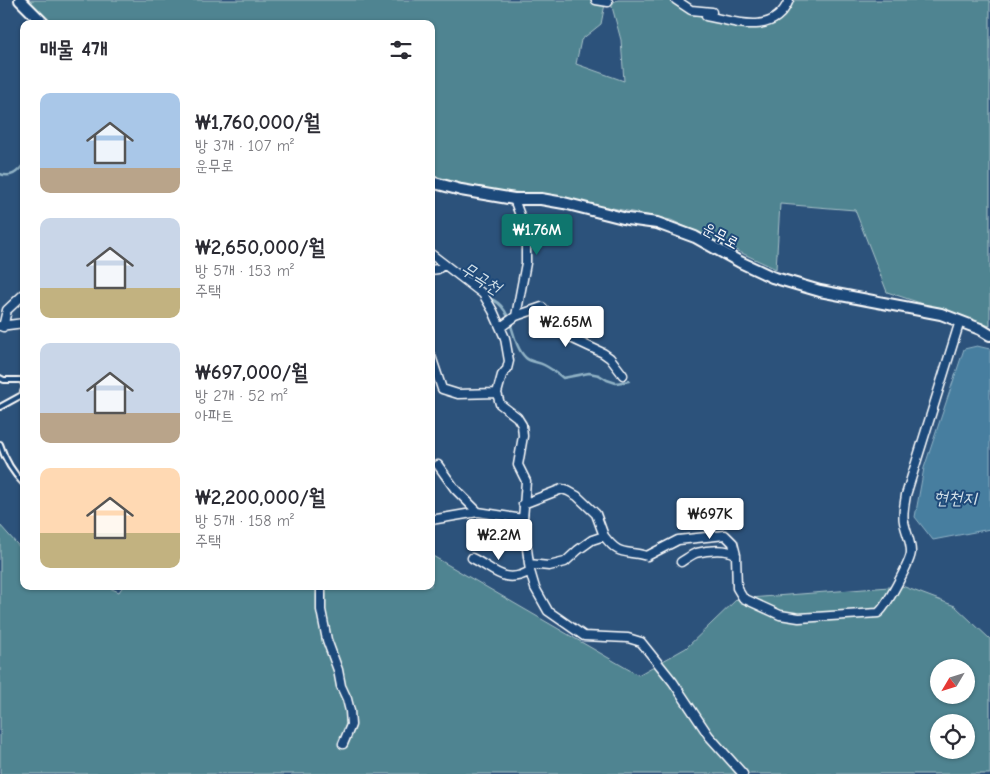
<!DOCTYPE html>
<html lang="ko">
<meta charset="utf-8">
<style>
:root{--surface:#fff;--page:#f7f7f7;--text:#2b2b33;--muted:#7c7c81;--accent:#0f766e}
body{margin:0;font-family:"Comic Neue","Poor Story",sans-serif;background:var(--page);color:var(--text);height:100vh;display:flex;flex-direction:column;font-size:19px;white-space:nowrap}
*{box-sizing:border-box;margin:0}
p{font-size:16px;color:var(--muted)}
.icon{flex:none;width:28px;height:28px;fill:none;stroke:currentColor;stroke-width:2;stroke-linecap:round;stroke-linejoin:round}
.map{position:relative;flex:1;overflow:hidden}
.sheet{position:absolute;left:20px;top:20px;width:415px;height:570px;display:flex;flex-direction:column;background:var(--surface);border-radius:10px;box-shadow:0 1px 4px #0004}
.sheet>*{flex:none}
.needle{width:32px;rotate:232deg}
.buttons{position:absolute;left:930px;top:659px;display:grid;gap:10px}
.buttons a{display:grid;place-items:center;width:45px;height:45px;border-radius:50%;background:var(--surface);box-shadow:0 1px 4px #0004;font-size:25px}
.price{position:absolute;translate:-50% -42px;padding:0 11px;border-radius:5px;background:#fff;color:#222;font-size:16px;line-height:32px;filter:drop-shadow(0 1px 2px #0008)}
.price::after{content:'';position:absolute;left:50%;top:30px;width:15px;height:11px;margin-left:-8px;background:inherit;clip-path:polygon(0 0,100% 0,50% 100%)}
.price.selected{background:var(--accent);color:#fff}
ul{padding:0;list-style:none}
li{display:flex;align-items:center;gap:15px;height:125px;padding:0 20px}
li span{display:grid;place-items:center;flex:none;width:140px;height:100px;border-radius:10px;color:#555}
li>.icon{margin-inline-start:auto}
span .icon{width:60px;height:60px;fill:#fffc;stroke-width:1}
li b{font-size:21px}
h2{display:flex;justify-content:space-between;align-items:center;height:60px;padding:0 20px;font-size:21px}
.map>svg:first-child{display:block}
</style>
<div class="map">
<svg width="990" height="774" viewBox="0 0 990 774">
<rect width="100%" height="100%" fill="#2c527b"/>
<filter id="ink" filterUnits="userSpaceOnUse"><feTurbulence type="fractalNoise" baseFrequency=".02" numOctaves="2"/><feDisplacementMap in="SourceGraphic" scale="10" xChannelSelector="R" yChannelSelector="G"/><feConvolveMatrix kernelMatrix="1 2 1 2 8 2 1 2 1" color-interpolation-filters="sRGB"/></filter>
<g filter="url(#ink)">
<path fill="#508491" stroke="#a8c2c8" fill-rule="evenodd" d="M26 0H595L605 4 601 24 581 40 576 64 624 81 621 40 611 3 618 0H673L691 11 707 17 757 27 775 21 792 0H990V326L887 292 855 210 780 204 776 269 671 220 549 195 502 191 431 178V24H51Z
M0 525 24 552V586H105L119 592 123 586H431V555L638 675 686 648 737 599 902 586 955 606 990 639V774H0ZM939 668H966V695H939ZM939 722H966V750H939Z"/>
<path fill="#467e9f" stroke="#90b2c5" d="M977 346 990 349V529L933 540 915 517 924 468 964 349Z"/>
<g fill="none" stroke-linecap="round" stroke-linejoin="round">
<path stroke="#90b2c5" stroke-width="2.5" d="M0 174C11 178 17 173 24 164
M431 260 472 290
M488 298C516 306 508 341 526 358 530 362 538 362 544 365 550 368 557 373 563 378L589 373 599 375 607 380 616 383 629 381"/>
<g stroke="#fff" stroke-width="8">
<path id="service" d="M0 378 4 380H22L24 385
M0 407 22 395 24 389
M0 444C5 460 12 472 24 484"/>
</g>
<g stroke="#fff" stroke-width="11">
<path id="minor" d="M596 0 608 2
M676 0 691 10 712 12
M706 16C736 22 774 37 789 0
M514 199 526 232V263L516 316
M431 254 483 294 493 311 505 338 509 361 507 369 502 375 497 393 500 404 517 417 522 425 523 436 518 465 526 481 523 519 530 571 535 588 548 611 584 636 628 638 641 642 673 682 709 736 743 774
M431 270 438 269 443 265
M0 326 24 323
M3 327 7 310 24 294
M501 327 516 316 542 307 573 339 603 353 610 358 623 375
M431 356 442 389 458 394 497 393
M438 465 455 489 478 512 523 519
M523 504 562 489 568 491 577 496 596 514 604 536
M431 520 478 512
M472 558C493 568 504 586 530 571
M681 562C686 559 691 555 696 553 707 550 728 548 736 555
M529 564 549 566 565 562 578 550 592 540 604 536C621 558 624 549 647 556L678 540 725 535 733 543 736 555 737 588 743 598 780 615 799 618 878 613C885 609 911 561 911 552 911 541 906 533 904 522 902 514 905 503 906 495L960 321
M321 586V610L327 640 338 670 341 686 347 699 350 711 351 725 343 744"/>
</g>
<g stroke="#fff" stroke-width="14">
<path id="tertiary" d="M20 0 44 24
M431 182 461 190 514 199H541L564 203 627 219 657 223 695 237 740 262 772 277 820 291 941 314 980 329 990 335"/>
</g>
<use href="#service" stroke="#1f4a7a" stroke-width="4"/>
<use href="#minor" stroke="#1f4a7a" stroke-width="8"/>
<use href="#tertiary" stroke="#1f4a7a" stroke-width="10"/>
</g>
</g>
<g text-anchor="middle" stroke-width="4" stroke-linejoin="round" paint-order="stroke">
<g font-size="16" fill="#fff" stroke="#1f4a7a">
<text transform="translate(721 235) rotate(28)" y="6">운무로</text>
</g>
<g font-size="18" font-style="italic" fill="#d1dfe7" stroke="#1f4a7a">
<text transform="translate(481 278) rotate(32)" y="6">무곡천</text>
<text x="955" y="504">현천지</text>
</g>
</g>
</svg>
<div class="buttons">
<a><svg class="needle" viewBox="-14 -14 28 28"><path d="M0-13l5 13h-10z" fill="#e53935"/><path d="M0 13l5-13h-10z" fill="#7c7c81"/></svg></a>
<a><svg class="icon" aria-label="locate" viewBox="0 0 24 24"><circle cx="12" cy="12" r="6"/><path d="M12 2v4M12 18v4M2 12h4M18 12h4"/></svg></a>
</div>
<b class="price selected" style="left:537px;top:256px">₩1.76M</b>
<b class="price" style="left:566px;top:348px">₩2.65M</b>
<b class="price" style="left:710px;top:540px">₩697K</b>
<b class="price" style="left:499px;top:561px">₩2.2M</b>
<section class="sheet">
<h2>매물 4개<svg class="icon" aria-label="filters" viewBox="0 0 24 24"><path d="M4 7h16M4 17h16"/><circle cx="9" cy="7" r="2"/><circle cx="15" cy="17" r="2"/></svg></h2>
<ul>
<li><span style="background:linear-gradient(#a9c7e8 75%,#b9a48a 0)"><svg class="icon" aria-label="home" viewBox="0 0 24 24"><path d="M3 11l9-7 9 7M6 9v11h12V9"/></svg></span><div><b>₩1,760,000/월</b><p>방 3개 · 107 m²</p><p>운무로</p></div></li>
<li><span style="background:linear-gradient(#c9d6e8 70%,#c2b280 0)"><svg class="icon" aria-label="home" viewBox="0 0 24 24"><path d="M3 11l9-7 9 7M6 9v11h12V9"/></svg></span><div><b>₩2,650,000/월</b><p>방 5개 · 153 m²</p><p>주택</p></div></li>
<li><span style="background:linear-gradient(#c9d6e8 70%,#b9a48a 0)"><svg class="icon" aria-label="home" viewBox="0 0 24 24"><path d="M3 11l9-7 9 7M6 9v11h12V9"/></svg></span><div><b>₩697,000/월</b><p>방 2개 · 52 m²</p><p>아파트</p></div></li>
<li><span style="background:linear-gradient(#ffd9b3 65%,#c2b280 0)"><svg class="icon" aria-label="home" viewBox="0 0 24 24"><path d="M3 11l9-7 9 7M6 9v11h12V9"/></svg></span><div><b>₩2,200,000/월</b><p>방 5개 · 158 m²</p><p>주택</p></div></li>
</ul>
</section>
</div>
